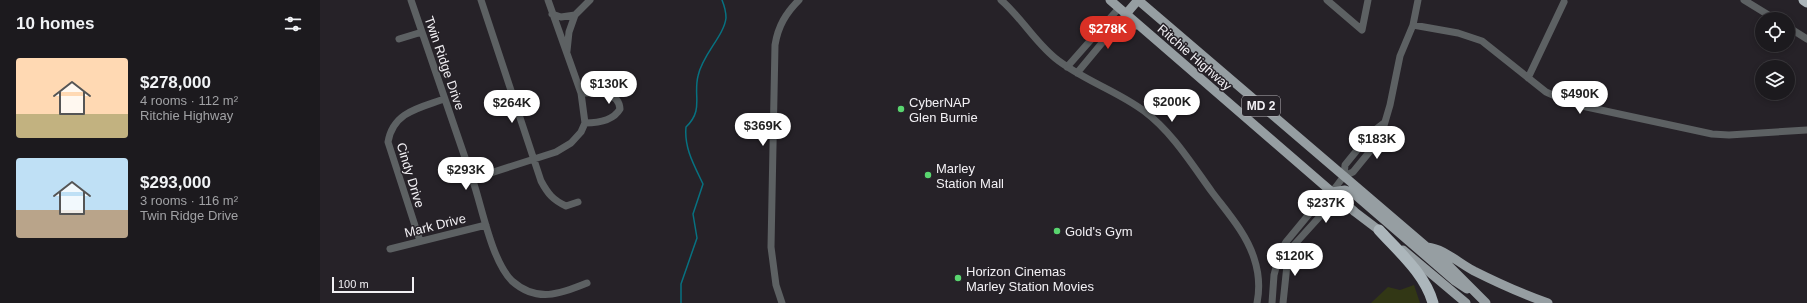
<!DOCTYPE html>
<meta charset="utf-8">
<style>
:root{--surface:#1c1a1e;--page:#29272b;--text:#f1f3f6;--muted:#a0a1a4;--line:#3a383c;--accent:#d93025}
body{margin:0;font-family:Arial,sans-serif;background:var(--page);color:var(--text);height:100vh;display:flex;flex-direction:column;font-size:15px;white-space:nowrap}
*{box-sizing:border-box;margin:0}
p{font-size:13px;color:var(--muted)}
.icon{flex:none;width:22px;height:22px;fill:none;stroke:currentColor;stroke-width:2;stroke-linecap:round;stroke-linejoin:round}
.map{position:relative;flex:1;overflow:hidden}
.side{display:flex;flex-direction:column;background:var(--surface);width:320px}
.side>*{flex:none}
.controls{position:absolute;left:1435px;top:12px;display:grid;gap:8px}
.controls a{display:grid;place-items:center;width:40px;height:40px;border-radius:50%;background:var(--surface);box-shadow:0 2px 6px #0003,0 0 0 1px var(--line);font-size:20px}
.scale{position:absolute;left:12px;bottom:10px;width:82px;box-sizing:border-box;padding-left:4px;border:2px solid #f2f0f4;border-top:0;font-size:11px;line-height:14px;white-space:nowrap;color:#f2f0f4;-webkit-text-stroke:3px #262228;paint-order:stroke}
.price{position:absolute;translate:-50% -34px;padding:0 9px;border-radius:14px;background:#fff;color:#222;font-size:13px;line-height:26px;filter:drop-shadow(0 1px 2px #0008)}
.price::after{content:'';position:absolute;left:50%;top:24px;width:12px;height:9px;margin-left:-6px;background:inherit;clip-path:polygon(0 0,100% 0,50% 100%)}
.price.current{background:var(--accent);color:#fff}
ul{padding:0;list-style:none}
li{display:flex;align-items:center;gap:12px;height:100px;padding:0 16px}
li span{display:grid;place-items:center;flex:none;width:112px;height:80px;border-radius:4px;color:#555}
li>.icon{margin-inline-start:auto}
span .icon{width:48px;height:48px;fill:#fffc;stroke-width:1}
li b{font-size:17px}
h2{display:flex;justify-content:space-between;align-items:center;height:48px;padding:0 16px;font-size:17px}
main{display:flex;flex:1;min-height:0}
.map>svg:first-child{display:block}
</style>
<main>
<section class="side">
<h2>10 homes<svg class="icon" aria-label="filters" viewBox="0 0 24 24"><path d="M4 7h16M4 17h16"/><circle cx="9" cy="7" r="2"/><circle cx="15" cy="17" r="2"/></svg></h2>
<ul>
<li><span style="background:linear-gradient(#ffd9b3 70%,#c2b280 0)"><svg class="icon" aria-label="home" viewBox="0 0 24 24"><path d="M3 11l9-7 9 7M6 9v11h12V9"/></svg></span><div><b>$278,000</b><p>4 rooms · 112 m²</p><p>Ritchie Highway</p></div></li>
<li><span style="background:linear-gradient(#bfe0f5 65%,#b9a48a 0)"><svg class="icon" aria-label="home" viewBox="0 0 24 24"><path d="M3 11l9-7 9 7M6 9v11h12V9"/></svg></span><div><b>$293,000</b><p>3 rooms · 116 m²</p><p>Twin Ridge Drive</p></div></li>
</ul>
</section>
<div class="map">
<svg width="1487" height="303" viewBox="0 0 1487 303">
<rect width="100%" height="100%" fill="#262228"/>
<path fill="#323715" d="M1094 285 1100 303H1051L1068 287 1080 290Z"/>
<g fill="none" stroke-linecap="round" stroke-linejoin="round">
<path stroke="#077281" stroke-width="1.5" d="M361 303V284L377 238 373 214 383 184C374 165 364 148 366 127 384 110 373 96 378 76 382 55 404 36 406 18 406 13 404 5 402 0"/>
<path stroke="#5d6163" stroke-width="7" d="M91 0C111 59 132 118 152 178 162 206 171 260 192 281 217 303 240 294 267 283
M161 0 221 181C228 194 233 200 246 206L258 202
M681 0C701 17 714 41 735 58 762 80 796 90 824 111 852 132 871 163 892 192 907 212 926 233 934 258 939 273 940 288 937 303
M1007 0 1042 30 1048 0
M1098 0 1093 25 1138 33 1162 41 1226 92 1244 100 1262 106 1392 134 1409 135 1487 130
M1424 0 1455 19
M232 14 241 17 255 15 249 32 247 51
M255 15 270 0
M1468 27 1487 39
M79 39 102 32
M747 67 799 8
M757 73 806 14
M1208 78 1244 2
M261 93C275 93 299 90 300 109 293 121 277 123 265 123
M1024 176 1025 165 1051 133 1064 123
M152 179 236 152 251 143 261 132 265 123 261 93 228 0
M100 241 68 142C73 112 99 108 124 99
M70 249 166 225
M462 303 456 285 451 247 455 45C458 26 466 13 479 0
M952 303 954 275 960 253 966 242 1004 196 1012 192 1024 176 1033 172 1060 139 1070 105 1080 56 1093 25
M963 303 967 265 970 255 974 245 1012 203V192"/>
<path stroke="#969ea2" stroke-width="9" d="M790 0 1035 212 1064 234
M818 0 1129 266 1166 303
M806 14 818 0
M792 30 806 25H818
M1012 192 1025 190 1032 192 1135 281 1147 289
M1107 247C1125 249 1137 262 1154 271 1178 283 1202 294 1228 303
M1083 250 1146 303"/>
<path stroke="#acb6bb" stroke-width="11" d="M1484 0 1487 2
M1059 230C1079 252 1105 274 1113 303"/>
</g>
<g fill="#59d56f" stroke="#262228" stroke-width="1.5">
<circle cx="581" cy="109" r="4"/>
<circle cx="608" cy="175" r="4"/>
<circle cx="737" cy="231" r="4"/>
<circle cx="638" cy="278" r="4"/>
</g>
<g text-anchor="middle" stroke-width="3" stroke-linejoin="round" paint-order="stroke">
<rect fill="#262228" stroke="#b5b2b7" stroke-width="1" x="922" y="96" width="38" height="20" rx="3"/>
<g font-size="12" font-weight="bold" fill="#f2f0f4">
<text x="941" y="110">MD 2</text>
</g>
<g font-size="13" fill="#f2f0f4" stroke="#262228">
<text transform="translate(875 57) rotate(41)" y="5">Ritchie Highway</text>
<text transform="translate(125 63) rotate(71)" y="5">Twin Ridge Drive</text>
<text transform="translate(91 175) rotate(73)" y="5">Cindy Drive</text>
<text transform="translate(115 225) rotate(-14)" y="5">Mark Drive</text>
</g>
<g font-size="13" fill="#f2f0f4" stroke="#262228" text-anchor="start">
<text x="589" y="107">CyberNAP<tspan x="589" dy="15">Glen Burnie</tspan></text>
<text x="616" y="173">Marley<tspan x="616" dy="15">Station Mall</tspan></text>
<text x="745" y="236">Gold's Gym</text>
<text x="646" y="276">Horizon Cinemas<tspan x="646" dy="15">Marley Station Movies</tspan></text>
</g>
</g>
</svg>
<div class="controls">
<a><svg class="icon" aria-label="locate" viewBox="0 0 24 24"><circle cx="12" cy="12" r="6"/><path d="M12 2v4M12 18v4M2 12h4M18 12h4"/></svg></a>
<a><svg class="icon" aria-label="layers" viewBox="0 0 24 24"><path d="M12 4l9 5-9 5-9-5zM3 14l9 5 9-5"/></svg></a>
</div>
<div class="scale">100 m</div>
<b class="price current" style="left:788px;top:50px">$278K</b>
<b class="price" style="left:289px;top:105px">$130K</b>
<b class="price" style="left:1260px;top:115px">$490K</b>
<b class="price" style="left:852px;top:123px">$200K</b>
<b class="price" style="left:192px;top:124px">$264K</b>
<b class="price" style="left:443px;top:147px">$369K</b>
<b class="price" style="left:1057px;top:160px">$183K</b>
<b class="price" style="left:146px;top:191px">$293K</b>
<b class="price" style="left:1006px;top:224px">$237K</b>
<b class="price" style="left:975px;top:277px">$120K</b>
</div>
</main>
